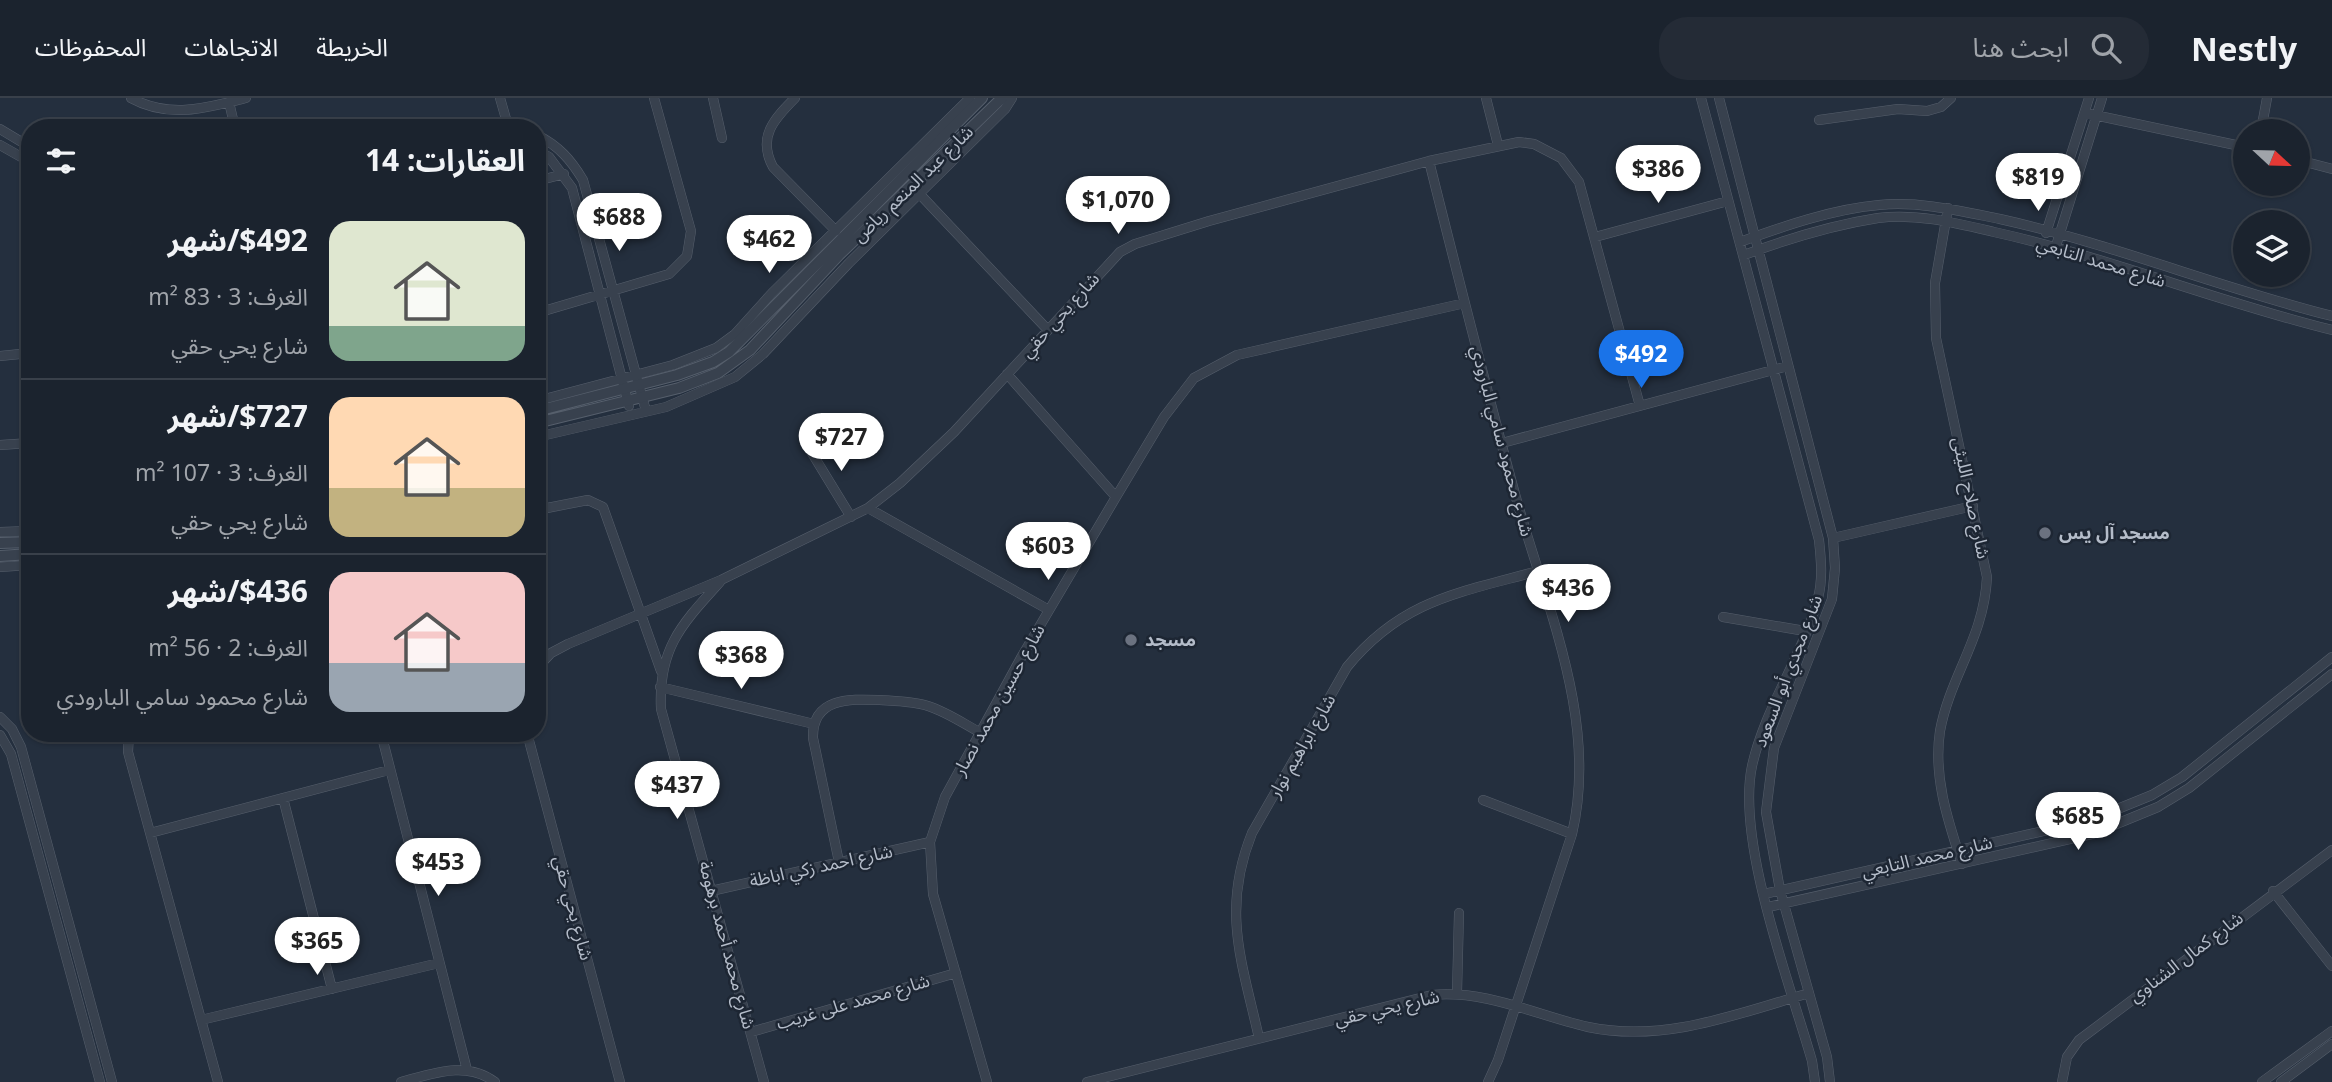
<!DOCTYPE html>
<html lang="ar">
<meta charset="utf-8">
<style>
:root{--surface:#1b232e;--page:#242b36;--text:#f1f3f6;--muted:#a0a4aa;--line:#39404a;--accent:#1a73e8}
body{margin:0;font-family:"Noto Sans","Noto Sans Arabic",sans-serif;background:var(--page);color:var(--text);direction:rtl;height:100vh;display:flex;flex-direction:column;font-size:26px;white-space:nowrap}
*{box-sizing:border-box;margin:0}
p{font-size:23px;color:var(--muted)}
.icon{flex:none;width:38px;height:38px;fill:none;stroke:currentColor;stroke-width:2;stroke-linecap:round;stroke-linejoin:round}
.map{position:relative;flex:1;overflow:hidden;direction:ltr}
.sheet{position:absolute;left:21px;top:21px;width:525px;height:623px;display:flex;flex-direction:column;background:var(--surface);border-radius:28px;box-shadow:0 2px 5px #0004,0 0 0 2px var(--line);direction:rtl}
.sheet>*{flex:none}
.needle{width:46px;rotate:112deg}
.buttons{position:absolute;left:2233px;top:21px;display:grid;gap:14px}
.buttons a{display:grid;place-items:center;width:77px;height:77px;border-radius:50%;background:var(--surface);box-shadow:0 2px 5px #0004,0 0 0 2px var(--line);font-size:35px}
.price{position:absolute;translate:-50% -60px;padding:0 16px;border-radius:24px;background:#fff;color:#222;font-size:23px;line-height:46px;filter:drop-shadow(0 2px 4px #0008)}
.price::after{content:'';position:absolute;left:50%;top:42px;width:21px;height:16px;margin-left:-10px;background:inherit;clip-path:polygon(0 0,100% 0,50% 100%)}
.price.selected{background:var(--accent);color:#fff}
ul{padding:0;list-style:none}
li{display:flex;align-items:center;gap:21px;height:175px;padding:0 21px}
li+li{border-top:2px solid var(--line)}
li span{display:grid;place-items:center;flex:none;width:196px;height:140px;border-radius:21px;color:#555}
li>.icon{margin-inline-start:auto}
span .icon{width:84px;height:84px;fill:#fffc;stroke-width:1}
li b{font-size:30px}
h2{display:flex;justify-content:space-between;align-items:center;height:84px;padding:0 21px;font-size:30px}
header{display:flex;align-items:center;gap:42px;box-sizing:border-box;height:98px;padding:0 35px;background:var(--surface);border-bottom:2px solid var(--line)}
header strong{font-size:33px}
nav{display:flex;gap:38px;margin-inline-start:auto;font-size:24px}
.search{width:490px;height:63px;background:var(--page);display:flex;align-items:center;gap:18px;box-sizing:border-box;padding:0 24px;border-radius:28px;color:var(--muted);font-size:26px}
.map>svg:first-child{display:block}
</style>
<header>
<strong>Nestly</strong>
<div class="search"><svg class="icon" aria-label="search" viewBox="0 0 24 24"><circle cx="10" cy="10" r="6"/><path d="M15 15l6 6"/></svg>ابحث هنا</div>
<nav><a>الخريطة</a><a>الاتجاهات</a><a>المحفوظات</a></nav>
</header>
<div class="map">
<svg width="2332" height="984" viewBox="0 0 2332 984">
<rect width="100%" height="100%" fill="#242f3e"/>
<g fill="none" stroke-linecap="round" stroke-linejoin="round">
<g stroke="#565f6c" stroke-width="10">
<path id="minor" d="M131 0C169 21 207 10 246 0
M500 0 508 28
M713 0 722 40
M795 0C774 21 757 39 773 69L836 133
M1486 0 1498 47
M1701 0 1819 442C1821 461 1823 481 1818 500 1803 558 1765 609 1752 668 1736 744 1790 886 1812 963L1815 984
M1719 0 1833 440 1835 470 1832 501 1774 650 1766 714 1780 792 1827 959 1830 984
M229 4 235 30
M2085 15 2245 49
M1819 22 1898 11 1927 13 1941 9 1951 0
M478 30H516
M0 31 30 49
M2261 33 2267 0
M537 37C559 48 571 62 583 82L646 313
M0 47 30 64
M537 52 549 59 572 90 629 308
M2298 62 2332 71
M1429 63C1457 175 1485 286 1515 396 1545 506 1599 621 1572 736L1498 962 1488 984
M537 83 564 76
M913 89 1047 231
M1948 110 1935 185 1936 240 1987 479C1984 540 1950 578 1940 633 1933 679 1948 723 1962 766
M2046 135 2089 0
M1595 139 1728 103
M1740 144C1784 128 1833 111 1879 107 1920 103 1960 113 2000 121 2113 146 2220 190 2332 218
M2056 148 2102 0
M1744 157C1787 141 1833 127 1878 120 1917 115 1956 125 1994 134 2108 159 2218 204 2332 232
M537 215 669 176 687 158 691 133 654 0
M0 258 30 255
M1007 276 1116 399
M537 303 673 267 716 250 735 236 772 195 970 0
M823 331 810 340 807 347 851 419
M537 339 666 309 735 279 763 256 849 165 1005 11 1012 0
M1502 345 1788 268
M0 347 30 345
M868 410 1049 512
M537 412 588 402 603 409 661 573
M0 434 30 433
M1833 440 1973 408
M0 469 30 467
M720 484C682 526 658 550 661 611L764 984
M1723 519 1805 533
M537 570 551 555 568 546 721 482 868 410 900 385 954 334 1120 154 1135 146 1209 123 1429 63 1519 44 1534 46 1561 60 1579 84 1640 308
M660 589 814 626
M0 619 12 631 21 649 112 984
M129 635 128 654 218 984
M381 635 467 972
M527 635 620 984
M0 637 11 656 100 984
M283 700 332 891
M1483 702 1572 736
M150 735 389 672
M839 764 813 640C812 599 850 601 880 602 896 603 913 603 928 608 947 614 964 626 981 635
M711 793 930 744
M2273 793 2332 868
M1764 796 2088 723 2152 697 2182 679 2332 559
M1768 809 2092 736 2158 709 2189 690 2332 576
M1457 895 1459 815
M201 922 439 865
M751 934 956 875
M1259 940C1242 864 1221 812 1252 735L1347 569C1402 502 1458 495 1538 473
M401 984C432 976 466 962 495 984
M987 984 933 796 930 744 945 699 1022 558 1116 399 1164 319 1194 280 1237 257 1465 205
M1087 984 1432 897C1488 892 1535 917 1588 929 1664 945 1737 916 1809 895
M2062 984 2067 959 2079 942 2332 752
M2262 984 2332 933
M2281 984 2332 946"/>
</g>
<g stroke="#565f6c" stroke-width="12">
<path id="tertiary" d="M537 313 677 277 713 264 729 254 982 0
M537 325 679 290 718 275 750 252 839 157 1002 0
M0 445 30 444
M0 458 30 456"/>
</g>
<use href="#minor" stroke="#38414e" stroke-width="9"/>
<use href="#tertiary" stroke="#38414e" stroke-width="10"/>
</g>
<g fill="#6b7280" stroke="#1d2633" stroke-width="2.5">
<circle cx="2045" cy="435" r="7"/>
<circle cx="1131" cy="542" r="7"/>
</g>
<g text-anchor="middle" stroke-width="5" stroke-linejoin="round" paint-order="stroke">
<g font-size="18" fill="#b4bcc9" stroke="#1d2633">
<text transform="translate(913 86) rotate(-44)" y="6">شارع عبد المنعم رياض</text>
<text transform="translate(2101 164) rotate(17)" y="6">شارع محمد التابعي</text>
<text transform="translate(1060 217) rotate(-48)" y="6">شارع يحي حقي</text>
<text transform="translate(1502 343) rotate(75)" y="6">شارع محمود سامي البارودي</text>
<text transform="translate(1971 400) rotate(78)" y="6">شارع صلاح الليثى</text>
<text transform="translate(1788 573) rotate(-69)" y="6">شارع مجدي أبو السعود</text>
<text transform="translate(999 602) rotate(-61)" y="6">شارع حسين محمد نصار</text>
<text transform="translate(1302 648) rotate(-60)" y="6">شارع ابراهيم نوار</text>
<text transform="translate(1927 759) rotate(-13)" y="6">شارع محمد التابعي</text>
<text transform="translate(821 768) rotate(-12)" y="6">شارع احمد زكي اباظة</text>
<text transform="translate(573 810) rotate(75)" y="6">شارع يحي حقي</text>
<text transform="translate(727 847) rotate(75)" y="6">شارع محمد أحمد برهومة</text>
<text transform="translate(2186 859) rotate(-37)" y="6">شارع كمال الشناوي</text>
<text transform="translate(853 904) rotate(-16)" y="6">شارع محمد على غريب</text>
<text transform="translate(1387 910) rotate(-13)" y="6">شارع يحي حقي</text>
</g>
<g font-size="18" font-weight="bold" fill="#b4bcc9" stroke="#1d2633" text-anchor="start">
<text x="2059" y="441">مسجد آل يس</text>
<text x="1145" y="548">مسجد</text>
</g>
</g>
</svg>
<div class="buttons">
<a><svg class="needle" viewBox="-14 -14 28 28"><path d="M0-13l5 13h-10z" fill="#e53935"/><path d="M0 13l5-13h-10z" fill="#a0a4aa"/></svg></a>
<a><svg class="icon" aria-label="layers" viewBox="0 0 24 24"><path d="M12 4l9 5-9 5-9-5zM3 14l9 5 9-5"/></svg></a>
</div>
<b class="price" style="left:1658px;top:107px">$386</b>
<b class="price" style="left:2038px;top:115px">$819</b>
<b class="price" style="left:1118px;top:138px">$1,070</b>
<b class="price" style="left:619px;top:155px">$688</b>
<b class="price" style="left:769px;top:177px">$462</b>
<b class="price selected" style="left:1641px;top:292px">$492</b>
<b class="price" style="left:841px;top:375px">$727</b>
<b class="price" style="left:1048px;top:484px">$603</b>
<b class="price" style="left:1568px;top:526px">$436</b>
<b class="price" style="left:741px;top:593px">$368</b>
<b class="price" style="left:677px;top:723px">$437</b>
<b class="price" style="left:2078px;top:754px">$685</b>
<b class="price" style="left:438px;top:800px">$453</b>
<b class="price" style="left:317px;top:879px">$365</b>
<section class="sheet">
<h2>العقارات: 14<svg class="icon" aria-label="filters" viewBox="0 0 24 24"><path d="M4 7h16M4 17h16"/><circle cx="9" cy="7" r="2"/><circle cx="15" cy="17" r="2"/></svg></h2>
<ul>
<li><span style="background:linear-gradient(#dfe7d0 75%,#7fa58c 0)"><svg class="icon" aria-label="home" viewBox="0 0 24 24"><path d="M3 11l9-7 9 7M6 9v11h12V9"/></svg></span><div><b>$492/شهر</b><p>الغرف: 3 · 83 m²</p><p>شارع يحي حقي</p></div></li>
<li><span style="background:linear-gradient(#ffd9b3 65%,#c2b280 0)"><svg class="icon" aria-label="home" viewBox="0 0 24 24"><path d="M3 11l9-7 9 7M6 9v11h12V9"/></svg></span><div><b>$727/شهر</b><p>الغرف: 3 · 107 m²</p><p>شارع يحي حقي</p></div></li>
<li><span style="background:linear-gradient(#f6c9c9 65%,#9aa5b1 0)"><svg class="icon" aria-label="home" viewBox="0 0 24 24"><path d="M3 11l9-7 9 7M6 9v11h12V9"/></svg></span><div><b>$436/شهر</b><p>الغرف: 2 · 56 m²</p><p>شارع محمود سامي البارودي</p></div></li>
</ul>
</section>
</div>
